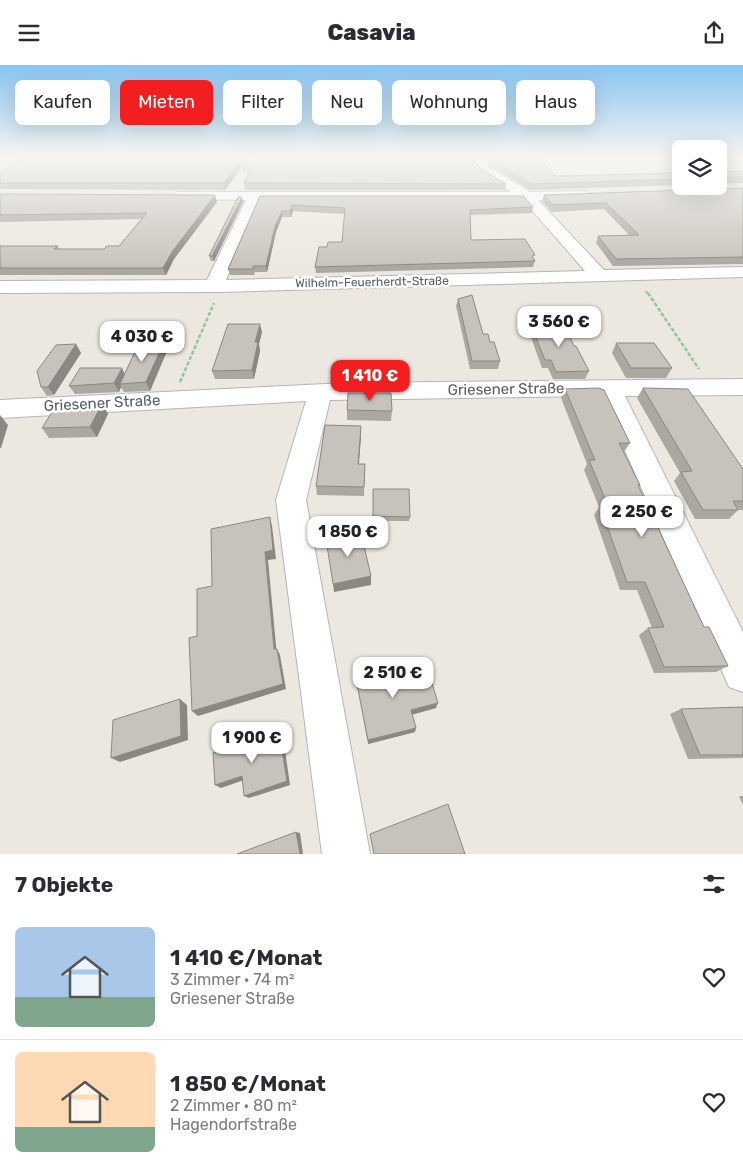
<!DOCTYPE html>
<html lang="de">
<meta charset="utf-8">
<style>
:root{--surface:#fff;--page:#f2f2f3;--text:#2b2b33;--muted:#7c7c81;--line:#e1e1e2;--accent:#f31e20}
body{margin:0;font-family:Rubik,sans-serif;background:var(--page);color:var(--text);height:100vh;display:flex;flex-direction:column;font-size:19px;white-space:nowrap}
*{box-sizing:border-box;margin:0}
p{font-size:16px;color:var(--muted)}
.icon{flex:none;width:28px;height:28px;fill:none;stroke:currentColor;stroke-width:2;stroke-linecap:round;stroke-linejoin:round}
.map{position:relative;height:789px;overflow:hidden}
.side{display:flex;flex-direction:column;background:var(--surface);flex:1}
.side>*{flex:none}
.hud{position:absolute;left:15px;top:15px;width:714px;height:45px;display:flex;gap:10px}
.fabs{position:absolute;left:672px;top:75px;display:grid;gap:10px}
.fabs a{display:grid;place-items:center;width:55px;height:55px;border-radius:8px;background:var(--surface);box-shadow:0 5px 20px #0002;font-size:25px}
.price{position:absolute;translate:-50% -42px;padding:0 11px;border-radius:10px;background:#fff;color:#222;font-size:16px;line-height:32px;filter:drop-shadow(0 1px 2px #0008)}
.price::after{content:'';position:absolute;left:50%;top:30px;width:15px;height:11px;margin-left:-8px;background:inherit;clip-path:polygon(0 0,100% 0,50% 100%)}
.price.current{background:var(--accent);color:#fff}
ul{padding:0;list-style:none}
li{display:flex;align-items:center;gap:15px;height:125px;padding:0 15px}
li+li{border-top:1px solid var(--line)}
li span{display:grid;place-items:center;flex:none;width:140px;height:100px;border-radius:8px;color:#555}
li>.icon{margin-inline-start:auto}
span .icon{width:60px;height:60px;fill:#fffc;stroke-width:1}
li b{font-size:21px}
h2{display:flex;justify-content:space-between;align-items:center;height:60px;padding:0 15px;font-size:21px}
.chip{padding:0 18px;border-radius:8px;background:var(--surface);box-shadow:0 5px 20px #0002;font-size:18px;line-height:45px}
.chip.current{background:var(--accent);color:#fff}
header{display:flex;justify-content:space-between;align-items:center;height:65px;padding:0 15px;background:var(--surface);font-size:22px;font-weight:800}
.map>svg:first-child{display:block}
</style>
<header><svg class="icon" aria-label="menu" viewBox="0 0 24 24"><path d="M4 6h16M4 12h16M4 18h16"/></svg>Casavia<svg class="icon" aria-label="share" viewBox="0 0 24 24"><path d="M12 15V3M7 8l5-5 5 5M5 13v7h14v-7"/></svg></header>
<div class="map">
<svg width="743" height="789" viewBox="0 0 743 789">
<rect width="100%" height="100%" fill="#ece8df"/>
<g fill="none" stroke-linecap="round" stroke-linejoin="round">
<g stroke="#b2b6bb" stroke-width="2">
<path id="minor" d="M469 92H482L489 102 530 127 587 126 589 129 587 132 582 133 538 135 604 205 743 202V212L221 227 0 228V216L207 215 246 135 172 134 170 131 177 127H511L481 108ZM260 135H523L585 206 226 215Z
M743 314V330L625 331 743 567V627L729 622 601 331 330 335 306 435 370 789H322L276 435 306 336 0 353V335L347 318Z"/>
</g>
<path stroke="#92c89c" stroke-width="2" stroke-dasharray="3 1" stroke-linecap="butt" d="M646 226 648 230"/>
<path stroke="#92c89c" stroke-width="2.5" stroke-dasharray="4 2" stroke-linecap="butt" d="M648 228 699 304
M180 317 214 238"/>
<use href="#minor" fill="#fff" fill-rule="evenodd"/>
</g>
<path fill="#aba8a2" d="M24 92 480 103 506 119 505 125H245L244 118 248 108 240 104 225 125 0 124V108Z
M485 92H537L555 111 681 108V120L530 125 490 101Z
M743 106V118L719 119V107Z
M743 123V199L613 201 596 178 598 171 629 170 604 144 552 147 542 137 544 130Z
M0 129 217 137 174 194 166 210H0V181H58L59 184H104L119 181 141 154 0 157Z
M260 131 533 142 532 148 470 150 471 175 534 194 535 196 533 202 316 208 315 202 327 182 342 177 345 149 293 146 291 152H282L276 167 267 207H255L254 210H230L228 204Z
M243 137 214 196H211L209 191Z
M458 234 483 269 490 277 500 296 498 304H470L456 241Z
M531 260 574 281 589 306 585 314H553L548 303H542L529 267Z
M262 267 259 279 260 286 254 314H215L212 306Z
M616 278 672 303 666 313H626L612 288Z
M76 279 81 288 54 330 47 331 41 322Z
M167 286 150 326 124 327 121 322 119 327 75 329 69 321 125 308Z
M643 323 743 404V445H738L729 454H695L674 416 680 408 637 333Z
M565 324 630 378 624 387 640 420 639 422 704 562 728 601 716 607 654 608 639 570 648 563H652L637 525H620L594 450 599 442 584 405 587 399 561 333Z
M102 339 108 349 97 372 49 373 42 363Z
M347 345 392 346 391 356 347 355Z
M361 371 359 399H365L364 431 317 430 316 421Z
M373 424 410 452 409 456H373Z
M355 609 403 612 436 643 412 650 415 667 368 679Z
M743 642V693L688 694 670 649 681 644Z
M739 731H743V740Z"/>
<path fill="#8b8884" d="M239 97 240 104 225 125 224 118Z
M215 130 217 137 174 194 166 210 163 203 172 187Z
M242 132 243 137 214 196 212 191Z
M292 140 293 146 291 152 290 146Z
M282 146V152L276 167 267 207 266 201 275 161Z
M260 259 262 267 259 279 260 286 254 314 252 305 255 277Z
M164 277 167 286 150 326 146 317Z
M76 279 81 288 54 330 48 322Z
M122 303 126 312 120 319 121 322 119 327 114 318Z
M102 339 108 349 97 372 90 362Z
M0 350 8 360 1 383H0Z
M361 361V371L358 408V399Z
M270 452 272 461 276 494 268 495 277 591 274 584 265 487Z
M371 511V520L334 527 333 519Z
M277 584 280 590 286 624 198 651 192 646Z
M180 634 187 640 188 675 120 697 111 693Z
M438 638 436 643 410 650 411 645Z
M416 663 415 667 368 679V675Z
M279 666 283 671 290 720 249 733 244 731Z
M242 711 247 714 221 723 215 720Z
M296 767 300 768 303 789H300Z"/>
<path fill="#c7c3bc" stroke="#8b8884" d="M24 92H472L480 103 506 119 244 118 251 104 239 97 224 118H0V108Z
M490 92H537L555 111 681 108V114L532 119 491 95Z
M743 106V112H719V107Z
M743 123V192L616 194 598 171 639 170 606 138 553 140 544 130Z
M0 129 215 130 172 187 163 203H0V181H58L54 184H104L107 181H119L147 148 0 150Z
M260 131H523L533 142 470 145 471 175 525 174 535 190 532 191 535 196 315 202 319 182H327L328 177H342L345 143 292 140 290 146H282L275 161 266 201H253V204H228Z
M238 132H242L212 191H209Z
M472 230 483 269H488L490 277H494L500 296H472L458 234Z
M228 259H260L255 277H258L252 305 212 306Z
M531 260H564L574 281H576L589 306 556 307 551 295H545Z
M164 277 146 317 120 319 139 278Z
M616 278H654L672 303H631Z
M76 279 48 322H41L37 306 56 280Z
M80 303H122L114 318 69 321Z
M599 323 604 325 630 378H619L640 420H638L704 562H709L728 601 664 602 648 563 664 562 645 517H627L600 441H608L589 395H595L565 324Z
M643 323 688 324 743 404V436H733L738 445H703L681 407 692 406Z
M348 328H391L392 346 347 345Z
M102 339 90 362 42 363 55 342Z
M325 360 361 361 358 399H365L364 422 316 421Z
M373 424H409L410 452 373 451Z
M270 452 273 485 265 487 274 584H277L283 619 192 646 189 573 197 571V524L212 521 211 464Z
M361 468 371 511 333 519 326 474Z
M399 598 403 612 428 605 438 638 411 645 416 663 368 675 355 609Z
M180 634 181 671 111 693 113 655Z
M743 642V690H700L681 644Z
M279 666 287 716 244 731 242 711 215 720 213 688Z
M448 739 465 789H374L370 769Z
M296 767 300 789H237Z"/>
<linearGradient id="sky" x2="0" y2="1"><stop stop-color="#89c4f1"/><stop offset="0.45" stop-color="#f6f5f1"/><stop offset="1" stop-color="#f6f5f1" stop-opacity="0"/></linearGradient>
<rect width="743" height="203" fill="url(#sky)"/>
<g text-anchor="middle" stroke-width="5" stroke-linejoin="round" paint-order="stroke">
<g font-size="12" fill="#585d61" stroke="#fff">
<text transform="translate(372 217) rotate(-1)" y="4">Wilhelm-Feuerherdt-Straße</text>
</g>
<g font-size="15" fill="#585d61" stroke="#fff">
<text transform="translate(506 324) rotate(-1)" y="5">Griesener Straße</text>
<text transform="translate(102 338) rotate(-3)" y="5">Griesener Straße</text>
</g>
</g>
</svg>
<div class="fabs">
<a><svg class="icon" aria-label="layers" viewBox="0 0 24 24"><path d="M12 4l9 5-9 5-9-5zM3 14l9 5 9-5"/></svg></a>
</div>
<b class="price" style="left:559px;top:283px">3 560 €</b>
<b class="price" style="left:142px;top:298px">4 030 €</b>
<b class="price current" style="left:370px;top:337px">1 410 €</b>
<b class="price" style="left:642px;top:473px">2 250 €</b>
<b class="price" style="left:348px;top:493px">1 850 €</b>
<b class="price" style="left:393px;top:634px">2 510 €</b>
<b class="price" style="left:252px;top:699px">1 900 €</b>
<div class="hud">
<a class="chip">Kaufen</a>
<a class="chip current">Mieten</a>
<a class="chip">Filter</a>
<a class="chip">Neu</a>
<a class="chip">Wohnung</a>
<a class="chip">Haus</a>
</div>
</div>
<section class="side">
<h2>7 Objekte<svg class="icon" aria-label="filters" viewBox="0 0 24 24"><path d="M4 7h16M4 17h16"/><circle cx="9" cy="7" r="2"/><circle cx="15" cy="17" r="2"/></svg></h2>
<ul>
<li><span style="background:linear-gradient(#a9c7e8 70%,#7fa58c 0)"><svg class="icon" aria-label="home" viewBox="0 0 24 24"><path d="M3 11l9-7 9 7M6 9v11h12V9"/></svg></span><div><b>1 410 €/Monat</b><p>3 Zimmer · 74 m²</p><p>Griesener Straße</p></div><svg class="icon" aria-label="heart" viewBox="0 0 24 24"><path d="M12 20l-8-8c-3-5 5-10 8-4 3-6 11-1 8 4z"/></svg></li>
<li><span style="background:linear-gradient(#ffd9b3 75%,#7fa58c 0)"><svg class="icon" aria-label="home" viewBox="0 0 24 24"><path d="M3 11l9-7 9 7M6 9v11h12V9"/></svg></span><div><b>1 850 €/Monat</b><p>2 Zimmer · 80 m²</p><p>Hagendorfstraße</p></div><svg class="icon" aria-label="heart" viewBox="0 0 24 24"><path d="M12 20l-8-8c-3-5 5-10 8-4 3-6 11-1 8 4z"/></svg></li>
</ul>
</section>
